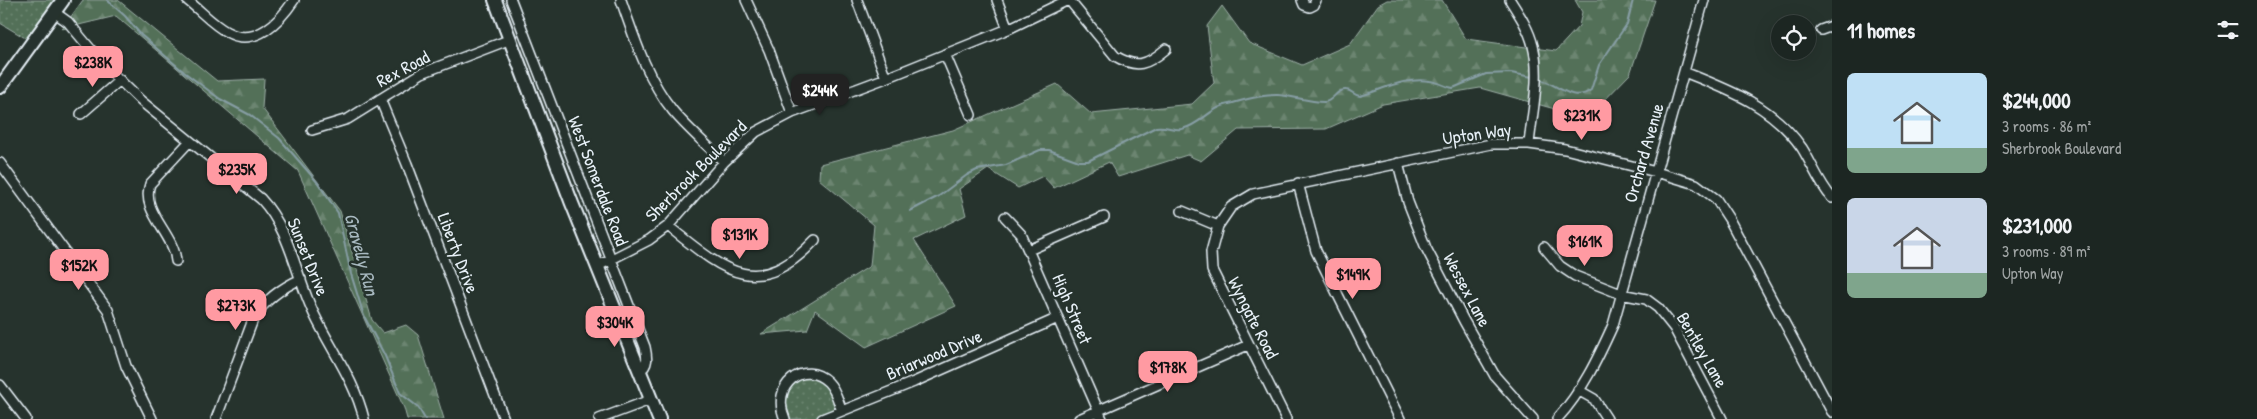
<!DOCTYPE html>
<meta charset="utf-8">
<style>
:root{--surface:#1c2622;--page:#252e2a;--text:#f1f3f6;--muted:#a0a5a5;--line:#3a4340;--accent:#ff9aa2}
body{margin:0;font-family:"Patrick Hand",sans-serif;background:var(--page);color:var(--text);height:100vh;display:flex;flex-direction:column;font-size:19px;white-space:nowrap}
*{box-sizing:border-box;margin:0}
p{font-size:16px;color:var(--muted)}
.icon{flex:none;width:28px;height:28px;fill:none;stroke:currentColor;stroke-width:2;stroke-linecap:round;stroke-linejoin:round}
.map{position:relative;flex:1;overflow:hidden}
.drawer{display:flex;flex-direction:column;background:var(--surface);width:425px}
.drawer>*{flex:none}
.buttons{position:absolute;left:1771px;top:15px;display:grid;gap:10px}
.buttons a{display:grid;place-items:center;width:45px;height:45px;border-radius:50%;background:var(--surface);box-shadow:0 5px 20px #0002,0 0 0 1px var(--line);font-size:25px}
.price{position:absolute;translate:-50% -42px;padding:0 11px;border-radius:10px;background:var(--accent);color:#111;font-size:16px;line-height:32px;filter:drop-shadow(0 1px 2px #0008)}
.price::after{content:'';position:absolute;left:50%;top:30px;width:15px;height:11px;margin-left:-8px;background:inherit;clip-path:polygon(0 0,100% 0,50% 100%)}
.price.current{background:#222;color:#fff}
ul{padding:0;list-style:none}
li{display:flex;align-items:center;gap:15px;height:125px;padding:0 15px}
li span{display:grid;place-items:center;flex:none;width:140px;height:100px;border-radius:8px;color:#555}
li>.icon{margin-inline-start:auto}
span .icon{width:60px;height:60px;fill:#fffc;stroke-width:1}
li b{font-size:21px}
h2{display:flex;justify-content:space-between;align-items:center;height:60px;padding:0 15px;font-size:21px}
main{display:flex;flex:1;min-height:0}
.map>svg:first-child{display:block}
</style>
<main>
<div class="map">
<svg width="1832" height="419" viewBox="0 0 1832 419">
<defs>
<pattern id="forest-firs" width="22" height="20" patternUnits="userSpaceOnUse" patternTransform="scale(1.25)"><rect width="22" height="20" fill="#537058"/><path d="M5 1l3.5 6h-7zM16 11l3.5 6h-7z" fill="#6c8571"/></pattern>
<pattern id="park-dots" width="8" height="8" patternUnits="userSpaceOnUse" patternTransform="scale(1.25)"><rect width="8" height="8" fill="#537058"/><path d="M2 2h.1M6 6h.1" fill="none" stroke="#6c8571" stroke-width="1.8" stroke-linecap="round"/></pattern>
</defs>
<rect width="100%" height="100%" fill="#26332d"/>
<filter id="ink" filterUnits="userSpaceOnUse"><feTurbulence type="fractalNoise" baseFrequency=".02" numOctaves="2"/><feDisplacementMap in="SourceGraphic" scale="10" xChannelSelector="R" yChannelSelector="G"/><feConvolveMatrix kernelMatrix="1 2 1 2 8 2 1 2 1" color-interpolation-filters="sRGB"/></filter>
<g filter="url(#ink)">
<path fill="url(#forest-firs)" stroke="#9eb0a8" d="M83 0H118L217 81 264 79 262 108 340 211 372 320 383 333 406 325 418 335 444 419H407L404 408 298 171 116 16 62 29Z
M1387 0H1442L1466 39 1556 51 1579 26 1582 12 1575 0H1655L1630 74 1597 108 1569 113 1480 88 1383 104 1326 129 1238 130 1201 161 1187 155 1118 177 1109 162 1054 188 1043 176 1018 188 988 169 959 189 966 215 914 240 956 306 866 347 815 310 807 330 761 334 870 266 874 225 819 179 820 164 953 130 1057 84 1091 114 1192 104 1214 83 1207 26 1222 6 1249 43 1302 65 1350 44 1378 5Z"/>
<path fill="url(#park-dots)" stroke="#9eb0a8" d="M0 0H54L27 39 0 23Z
M798 377 824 379 842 411 822 419H785L782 393Z"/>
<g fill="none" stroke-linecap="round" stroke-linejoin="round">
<path stroke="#879ea5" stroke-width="2" d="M107 0 125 16 141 35 184 72 220 99 250 115 279 138 318 183 338 213 351 274 364 316 385 356 400 393 418 407 425 419
M1539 79C1556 83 1572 104 1591 90L1599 65 1627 24 1633 0
M910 211 939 196 967 175 977 170 1006 165 1040 150H1049L1079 161H1088L1156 127C1166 125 1173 131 1182 129 1200 125 1208 110 1225 105 1241 101 1261 94 1278 95 1293 96 1308 102 1324 102 1333 102 1336 89 1346 90 1352 90 1354 96 1360 96 1384 89 1405 77 1430 81 1439 82 1445 87 1453 88L1486 74 1511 73 1532 77"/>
<g stroke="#e8f1f8" stroke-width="12">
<path id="street" d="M187 0C200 10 213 25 227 32 255 48 280 21 294 0
M511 0 645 347C647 356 649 366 639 371
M621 0C634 37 647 79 673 111 688 129 707 145 724 162
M746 0 769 50 792 113
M857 0 886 78
M997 0 1008 29
M1069 0 1115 56C1137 69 1147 65 1166 49
M1302 0 1304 5 1310 7 1314 5 1316 0
M1510 0C1519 14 1529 29 1533 46 1541 76 1532 113 1529 144
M54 12 68 22 103 64 141 101 261 199C291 231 296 278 315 316 332 351 355 381 364 419
M1821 30 1832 26
M945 54 971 115
M1684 72C1730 90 1773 106 1802 148 1812 164 1819 183 1832 198
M380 99 407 164 504 419
M81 114 120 80
M312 130 348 119 422 73 511 39
M0 163 108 310 126 366 152 419
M1398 163 1408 202 1426 248 1464 321 1495 376 1533 419
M1298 183 1316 251 1400 419
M1182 211 1218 226
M1005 217 1021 234 1102 419
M668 226C723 270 757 302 815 240
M1544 247 1560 266 1575 276 1621 294 1646 299 1658 308 1674 328 1722 419
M1029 250 1104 217
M176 261C174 233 140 212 150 184L190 141
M598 266 649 240 668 226 724 162 756 132 792 113 886 78 1008 29 1068 0
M0 385 26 419
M1578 390 1594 399 1607 419
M216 419 254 317C266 299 281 288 301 279
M599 419 650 400
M785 419C770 385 804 359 828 382 836 390 838 401 842 411
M822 419 914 382 1058 318
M1079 419 1248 345
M1286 419 1212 270 1211 252 1218 226 1231 207 1253 194 1491 144H1529L1565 149 1656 172 1696 184 1716 199 1729 219 1832 412
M1557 419C1582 392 1598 358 1613 325L1704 0"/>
</g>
<g stroke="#e8f1f8" stroke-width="16">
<path id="secondary" d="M495 0 571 201 659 419
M0 87 63 0"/>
</g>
<use href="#street" stroke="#26332d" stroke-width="9"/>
<use href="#secondary" stroke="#26332d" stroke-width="12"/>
</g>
</g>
<g text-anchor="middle" stroke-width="5" stroke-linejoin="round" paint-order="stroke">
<g font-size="18" fill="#e8f1f8" stroke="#26332d">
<text transform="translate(403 69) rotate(-28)" y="6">Rex Road</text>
<text transform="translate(1477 134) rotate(-8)" y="6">Upton Way</text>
<text transform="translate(1644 153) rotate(-74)" y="6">Orchard Avenue</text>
<text transform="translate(696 171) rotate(-45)" y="6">Sherbrook Boulevard</text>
<text transform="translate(598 181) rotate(69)" y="6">West Somerdale Road</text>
<text transform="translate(458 253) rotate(69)" y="6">Liberty Drive</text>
<text transform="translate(308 257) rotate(68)" y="6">Sunset Drive</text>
<text transform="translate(1467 290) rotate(62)" y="6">Wessex Lane</text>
<text transform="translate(1072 309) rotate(67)" y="6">High Street</text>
<text transform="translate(1253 318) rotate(63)" y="6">Wyngate Road</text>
<text transform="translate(1702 350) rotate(60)" y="6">Bentley Lane</text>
<text transform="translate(934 355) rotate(-23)" y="6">Briarwood Drive</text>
</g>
<g font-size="19" font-style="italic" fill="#a8b9c0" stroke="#26332d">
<text transform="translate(362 254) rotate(75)" y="7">Gravelly Run</text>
</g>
</g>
</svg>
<div class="buttons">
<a><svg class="icon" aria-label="locate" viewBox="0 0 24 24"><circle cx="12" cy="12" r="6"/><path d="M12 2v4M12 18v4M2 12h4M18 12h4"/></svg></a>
</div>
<b class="price" style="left:93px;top:88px">$238K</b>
<b class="price current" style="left:820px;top:116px">$244K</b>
<b class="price" style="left:1582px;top:141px">$231K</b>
<b class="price" style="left:237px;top:195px">$235K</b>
<b class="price" style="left:740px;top:260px">$131K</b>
<b class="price" style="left:1585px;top:267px">$161K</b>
<b class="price" style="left:79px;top:291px">$152K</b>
<b class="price" style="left:1353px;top:300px">$149K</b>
<b class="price" style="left:236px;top:331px">$273K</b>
<b class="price" style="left:615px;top:348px">$304K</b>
<b class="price" style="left:1168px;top:393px">$178K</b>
</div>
<section class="drawer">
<h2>11 homes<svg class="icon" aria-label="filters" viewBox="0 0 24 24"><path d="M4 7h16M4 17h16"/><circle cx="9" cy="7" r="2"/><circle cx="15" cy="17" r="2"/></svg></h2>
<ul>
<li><span style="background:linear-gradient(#bfe0f5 75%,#7fa58c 0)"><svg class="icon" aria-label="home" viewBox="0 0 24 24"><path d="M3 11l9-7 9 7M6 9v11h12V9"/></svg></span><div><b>$244,000</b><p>3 rooms · 86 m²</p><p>Sherbrook Boulevard</p></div></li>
<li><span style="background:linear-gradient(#c9d6e8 75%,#7fa58c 0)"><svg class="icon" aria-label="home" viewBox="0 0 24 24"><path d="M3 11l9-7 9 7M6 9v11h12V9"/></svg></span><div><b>$231,000</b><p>3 rooms · 89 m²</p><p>Upton Way</p></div></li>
</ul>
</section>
</main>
